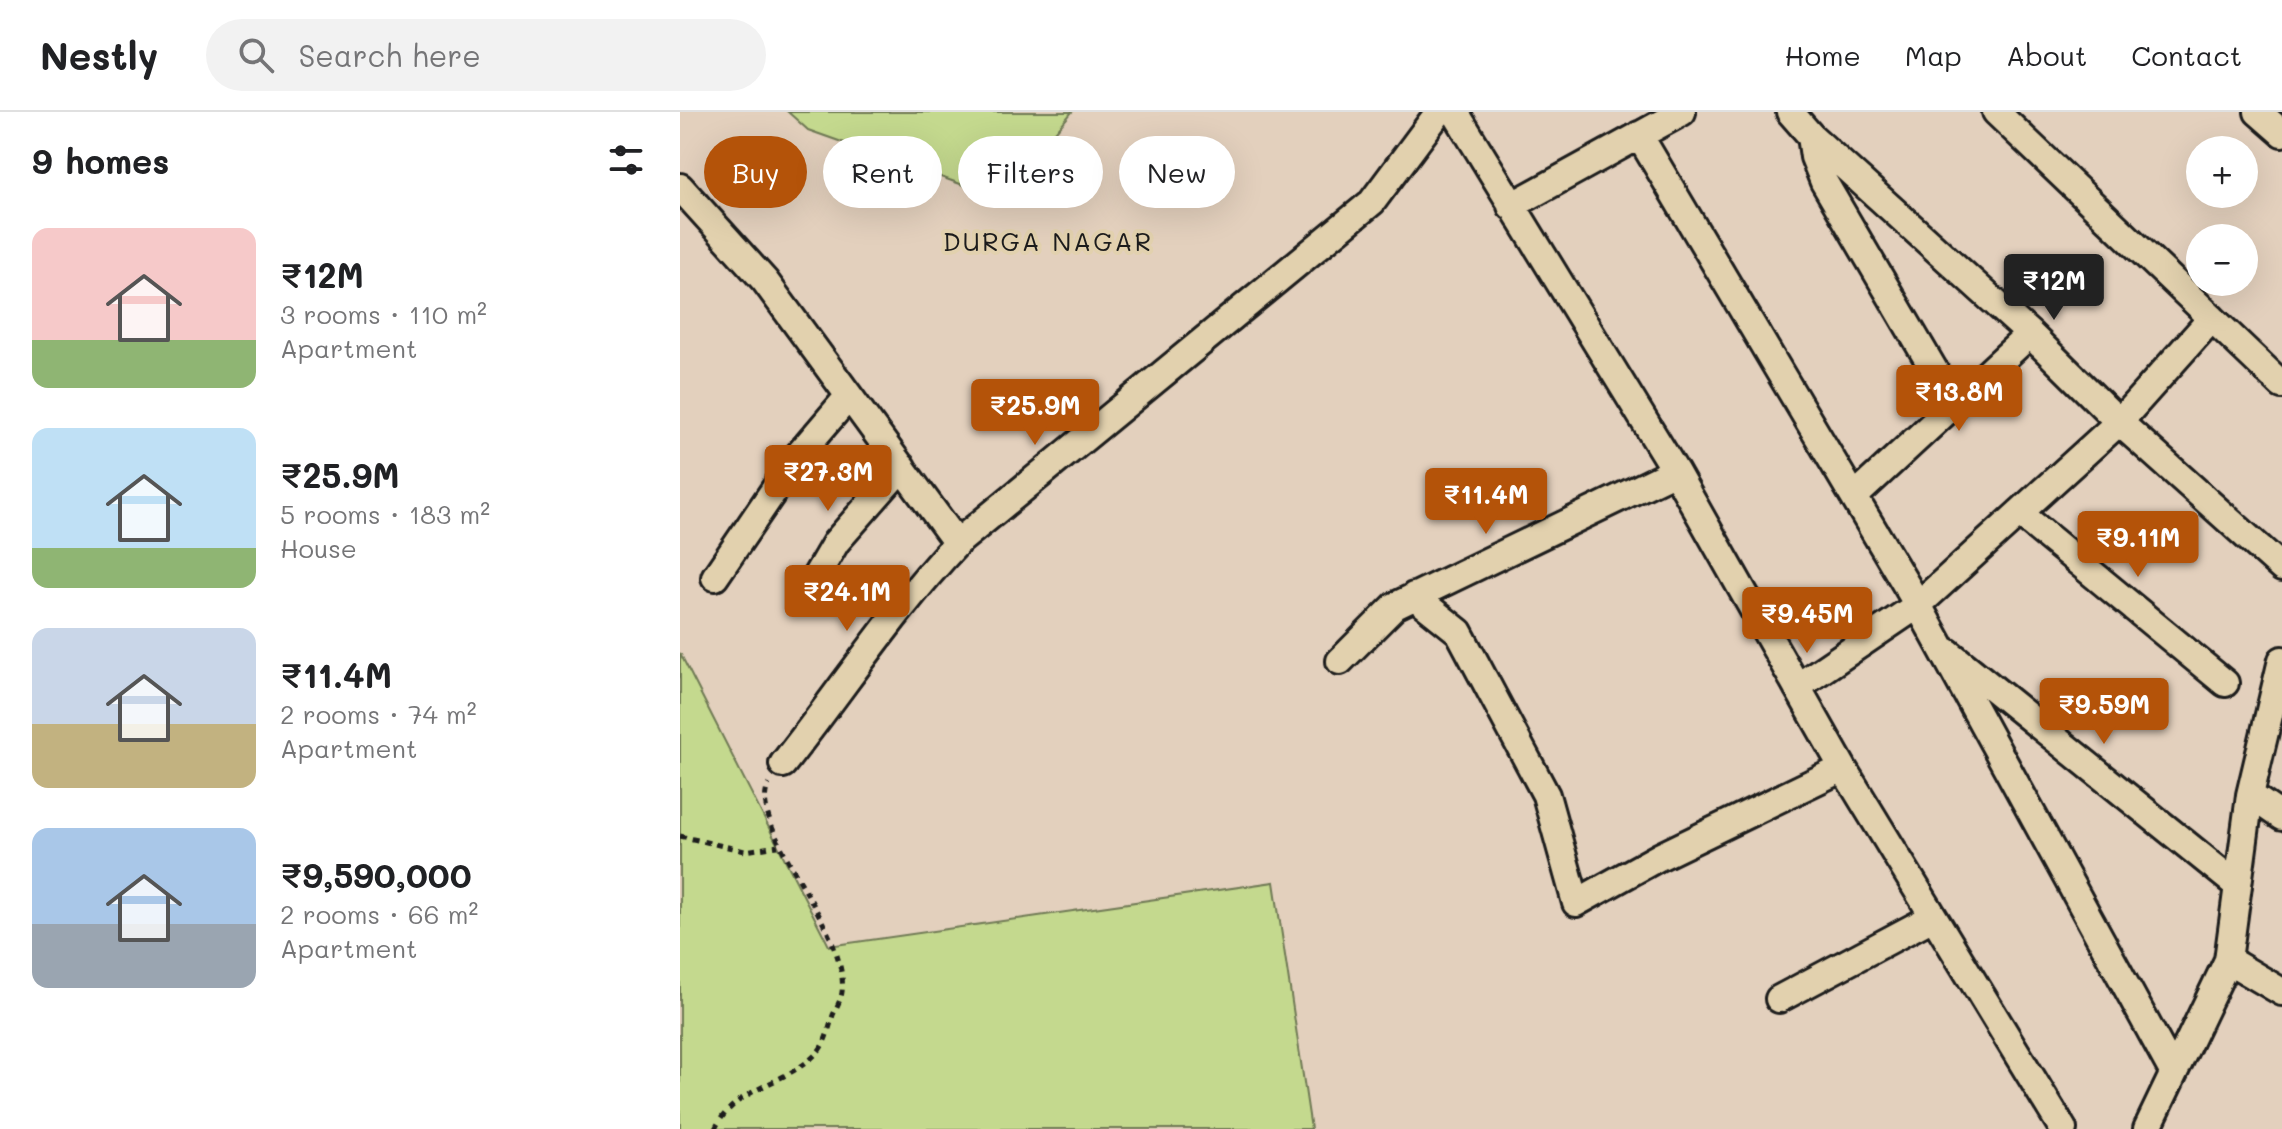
<!DOCTYPE html>
<meta charset="utf-8">
<style>
:root{--surface:#fff;--page:#f2f2f2;--text:#202124;--muted:#757577;--line:#e0e0e0;--accent:#b45309}
body{margin:0;font-family:Mali,sans-serif;background:var(--page);color:var(--text);height:100vh;display:flex;flex-direction:column;font-size:30px;white-space:nowrap}
*{box-sizing:border-box;margin:0}
p{font-size:26px;color:var(--muted)}
.icon{flex:none;width:44px;height:44px;fill:none;stroke:currentColor;stroke-width:2;stroke-linecap:round;stroke-linejoin:round}
.map{position:relative;flex:1;overflow:hidden}
.side{display:flex;flex-direction:column;background:var(--surface);width:680px}
.side>*{flex:none}
.hud{position:absolute;left:24px;top:24px;width:760px;height:72px;display:flex;gap:16px}
.controls{position:absolute;left:1506px;top:24px;display:grid;gap:16px}
.controls a{display:grid;place-items:center;width:72px;height:72px;border-radius:50%;background:var(--surface);box-shadow:0 8px 32px #0002;font-size:40px}
.price{position:absolute;translate:-50% -68px;padding:0 18px;border-radius:8px;background:var(--accent);color:#fff;font-size:26px;line-height:52px;filter:drop-shadow(0 2px 4px #0008)}
.price::after{content:'';position:absolute;left:50%;top:48px;width:24px;height:18px;margin-left:-12px;background:inherit;clip-path:polygon(0 0,100% 0,50% 100%)}
.price.current{background:#222;color:#fff}
ul{padding:0;list-style:none}
li{display:flex;align-items:center;gap:24px;height:200px;padding:0 32px}
li span{display:grid;place-items:center;flex:none;width:224px;height:160px;border-radius:16px;color:#555}
li>.icon{margin-inline-start:auto}
span .icon{width:96px;height:96px;fill:#fffc;stroke-width:1}
li b{font-size:34px}
h2{display:flex;justify-content:space-between;align-items:center;height:96px;padding:0 32px;font-size:34px}
.tag{padding:0 28px;border-radius:36px;background:var(--surface);box-shadow:0 8px 32px #0002;font-size:28px;line-height:72px}
.tag.current{background:var(--accent);color:#fff}
header{display:flex;align-items:center;gap:48px;box-sizing:border-box;height:112px;padding:0 40px;background:var(--surface);border-bottom:2px solid var(--line)}
header strong{font-size:38px}
nav{display:flex;gap:44px;margin-inline-start:auto;font-size:28px}
.search{width:560px;height:72px;background:var(--page);display:flex;align-items:center;gap:20px;box-sizing:border-box;padding:0 28px;border-radius:44px;color:var(--muted);font-size:30px}
main{display:flex;flex:1;min-height:0}
.map>svg:first-child{display:block}
</style>
<header>
<strong>Nestly</strong>
<div class="search"><svg class="icon" aria-label="search" viewBox="0 0 24 24"><circle cx="10" cy="10" r="6"/><path d="M15 15l6 6"/></svg>Search here</div>
<nav><a>Home</a><a>Map</a><a>About</a><a>Contact</a></nav>
</header>
<main>
<section class="side">
<h2>9 homes<svg class="icon" aria-label="filters" viewBox="0 0 24 24"><path d="M4 7h16M4 17h16"/><circle cx="9" cy="7" r="2"/><circle cx="15" cy="17" r="2"/></svg></h2>
<ul>
<li><span style="background:linear-gradient(#f6c9c9 70%,#8fb573 0)"><svg class="icon" aria-label="home" viewBox="0 0 24 24"><path d="M3 11l9-7 9 7M6 9v11h12V9"/></svg></span><div><b>₹12M</b><p>3 rooms · 110 m²</p><p>Apartment</p></div></li>
<li><span style="background:linear-gradient(#bfe0f5 75%,#8fb573 0)"><svg class="icon" aria-label="home" viewBox="0 0 24 24"><path d="M3 11l9-7 9 7M6 9v11h12V9"/></svg></span><div><b>₹25.9M</b><p>5 rooms · 183 m²</p><p>House</p></div></li>
<li><span style="background:linear-gradient(#c9d6e8 60%,#c2b280 0)"><svg class="icon" aria-label="home" viewBox="0 0 24 24"><path d="M3 11l9-7 9 7M6 9v11h12V9"/></svg></span><div><b>₹11.4M</b><p>2 rooms · 74 m²</p><p>Apartment</p></div></li>
<li><span style="background:linear-gradient(#a9c7e8 60%,#9aa5b1 0)"><svg class="icon" aria-label="home" viewBox="0 0 24 24"><path d="M3 11l9-7 9 7M6 9v11h12V9"/></svg></span><div><b>₹9,590,000</b><p>2 rooms · 66 m²</p><p>Apartment</p></div></li>
</ul>
</section>
<div class="map">
<svg width="1602" height="1017" viewBox="0 0 1602 1017">
<rect width="100%" height="100%" fill="#e3d0bd"/>
<filter id="ink" filterUnits="userSpaceOnUse"><feTurbulence type="fractalNoise" baseFrequency=".0125" numOctaves="2"/><feDisplacementMap in="SourceGraphic" scale="16" xChannelSelector="R" yChannelSelector="G"/><feConvolveMatrix kernelMatrix="1 2 1 2 8 2 1 2 1" color-interpolation-filters="sRGB"/></filter>
<g filter="url(#ink)">
<path fill="#c4d98e" stroke="#707a55" stroke-width="2" d="M108 0H392L320 86 128 18Z
M0 541 149 834 594 770 631 1017H0Z"/>
<g fill="none" stroke-linecap="round" stroke-linejoin="round">
<g stroke="#1c1c1c" stroke-width="32">
<path id="minor" d="M775 0 995 359 1163 656 1383 1017
M1110 0 1131 24 1350 222 1439 310 1602 456
M1316 0 1602 273
M1578 0 1602 21
M959 23 1238 493 1492 958
M1131 24 1134 45 1144 70 1274 292
M0 75 85 169 277 431 692 90 759 0
M831 94 1002 0
M1175 384 1350 222
M1339 401 1545 571
M35 465 116 346 169 284
M125 483 156 430 222 355
M734 484 779 520 866 683 896 791 979 745 1163 656
M1268 540 1558 774
M660 549 715 494 995 359
M1117 575 1238 493 1439 310 1532 206
M103 652C162 578 212 500 277 431
M1570 683 1602 705
M1548 848 1602 880
M1099 887 1253 805
M1467 1017 1548 848 1570 683 1602 548"/>
</g>
<path stroke="#1c1c1c" stroke-width="5" stroke-dasharray="6 6" stroke-linecap="butt" d="M0 724 65 739 98 734
M35 1017C55 975 105 973 136 942 146 932 149 916 153 903 156 896 161 888 162 880 170 817 65 714 89 672"/>
<use href="#minor" stroke="#e2d1ae" stroke-width="26"/>
</g>
</g>
<g text-anchor="middle" stroke-width="8" stroke-linejoin="round" paint-order="stroke">
<g font-size="26" letter-spacing="2" fill="#1c1c1c" stroke="#e2d1ae">
<text x="368" y="139">DURGA NAGAR</text>
</g>
</g>
</svg>
<div class="controls">
<a>+</a>
<a>−</a>
</div>
<b class="price current" style="left:1374px;top:210px">₹12M</b>
<b class="price" style="left:1279px;top:321px">₹13.8M</b>
<b class="price" style="left:355px;top:335px">₹25.9M</b>
<b class="price" style="left:148px;top:401px">₹27.3M</b>
<b class="price" style="left:806px;top:424px">₹11.4M</b>
<b class="price" style="left:1458px;top:467px">₹9.11M</b>
<b class="price" style="left:167px;top:521px">₹24.1M</b>
<b class="price" style="left:1127px;top:543px">₹9.45M</b>
<b class="price" style="left:1424px;top:634px">₹9.59M</b>
<div class="hud">
<a class="tag current">Buy</a>
<a class="tag">Rent</a>
<a class="tag">Filters</a>
<a class="tag">New</a>
</div>
</div>
</main>
